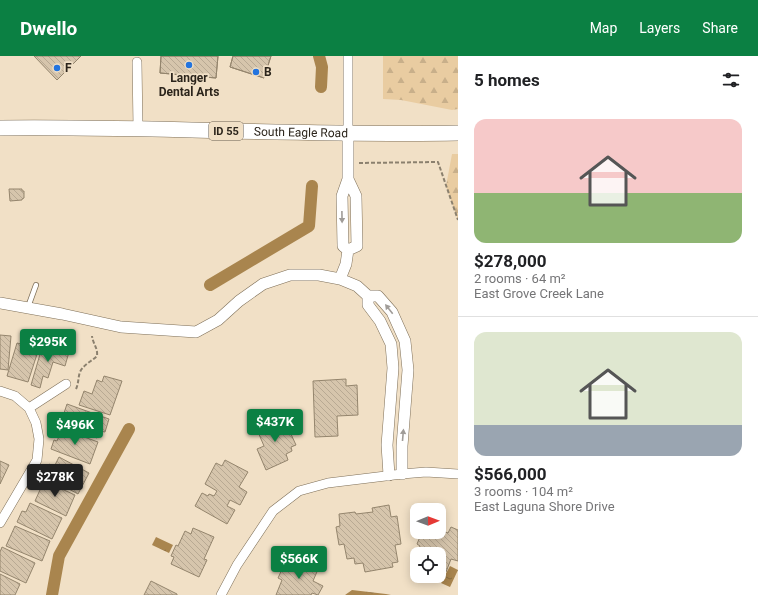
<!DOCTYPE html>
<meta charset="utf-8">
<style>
:root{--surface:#fff;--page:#f6f6f6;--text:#202124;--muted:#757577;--line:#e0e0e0;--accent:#0b8043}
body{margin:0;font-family:Roboto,sans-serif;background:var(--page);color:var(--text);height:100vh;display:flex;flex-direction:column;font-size:15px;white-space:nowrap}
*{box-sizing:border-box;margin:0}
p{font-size:13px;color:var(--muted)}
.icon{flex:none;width:22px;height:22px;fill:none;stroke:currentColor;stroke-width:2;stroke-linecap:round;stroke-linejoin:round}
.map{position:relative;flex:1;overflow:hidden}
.details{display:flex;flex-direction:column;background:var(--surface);width:300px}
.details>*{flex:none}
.needle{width:26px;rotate:89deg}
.tools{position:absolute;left:410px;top:447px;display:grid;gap:8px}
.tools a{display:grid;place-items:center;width:36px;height:36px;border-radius:8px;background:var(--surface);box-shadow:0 2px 10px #0003;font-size:20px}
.price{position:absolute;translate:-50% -34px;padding:0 9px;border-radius:4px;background:var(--accent);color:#fff;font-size:13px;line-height:26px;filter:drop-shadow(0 1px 2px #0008)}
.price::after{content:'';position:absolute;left:50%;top:24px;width:12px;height:9px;margin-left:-6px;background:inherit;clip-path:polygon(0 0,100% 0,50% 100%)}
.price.selected{background:#222;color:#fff}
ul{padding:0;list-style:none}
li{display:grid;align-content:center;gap:8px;height:212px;padding:0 16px}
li+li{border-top:1px solid var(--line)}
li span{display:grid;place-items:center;height:124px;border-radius:12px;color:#555}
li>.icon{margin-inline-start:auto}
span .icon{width:72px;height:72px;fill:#fffc;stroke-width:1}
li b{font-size:17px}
h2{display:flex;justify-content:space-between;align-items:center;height:48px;padding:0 16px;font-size:17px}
header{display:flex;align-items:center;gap:24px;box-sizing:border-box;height:56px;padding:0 20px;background:var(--accent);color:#fff}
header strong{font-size:19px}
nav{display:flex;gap:22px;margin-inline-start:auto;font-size:14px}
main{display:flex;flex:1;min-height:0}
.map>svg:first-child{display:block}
</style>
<header>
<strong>Dwello</strong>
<nav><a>Map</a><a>Layers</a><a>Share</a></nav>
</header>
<main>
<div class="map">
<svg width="458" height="539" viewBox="0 0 458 539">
<defs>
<pattern id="forest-firs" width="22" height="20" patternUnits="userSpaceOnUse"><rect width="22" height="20" fill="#e9cca1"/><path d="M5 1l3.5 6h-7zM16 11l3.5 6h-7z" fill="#c8af8a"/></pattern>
<pattern id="water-ripples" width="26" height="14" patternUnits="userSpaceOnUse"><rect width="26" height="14" fill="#a9854e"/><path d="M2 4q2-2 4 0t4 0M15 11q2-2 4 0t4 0" fill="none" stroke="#8a6d40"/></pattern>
<pattern id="building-back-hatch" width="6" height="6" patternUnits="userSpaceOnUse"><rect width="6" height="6" fill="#d6c5ac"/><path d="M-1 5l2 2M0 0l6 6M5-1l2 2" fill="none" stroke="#b8a993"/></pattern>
</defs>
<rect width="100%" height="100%" fill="#f1e0c6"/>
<path fill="url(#forest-firs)" d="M383 0H458V53L452 54 401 44 383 43Z
M452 98H458V164L446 130Z"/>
<path fill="url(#water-ripples)" d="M156 481 173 489 169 497 152 489Z
M450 510 458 514 450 531 441 527Z
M352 534 386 538 391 539H345Z"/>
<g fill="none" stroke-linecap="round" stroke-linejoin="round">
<path stroke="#a9854e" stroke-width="12" d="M319 0 322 11 321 31
M210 229 309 170 312 130
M52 539 59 500 129 373"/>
</g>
<path fill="url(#building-back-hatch)" stroke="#94856d" d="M34 0H81L57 24Z
M161 0H218L216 22 160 17Z
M161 0H218L216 22 160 17Z
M233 0H271L264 22 230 11Z
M233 0H271L264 22 230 11Z
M9 133H22V135H24V142L22 143V144L10 145Z
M0 279 11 280 8 314 0 313Z
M26 284 40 289 28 326 7 320 17 287 25 289Z
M43 288 69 296 65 310 53 306 48 322 43 320 40 332 31 329Z
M104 320 122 325 110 359 79 349 84 335 92 338 97 324 102 326Z
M346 323V330L357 329 358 359 337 360 338 380 315 381 313 325Z
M67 348 109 363 105 376 100 375 97 382 60 369Z
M272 362 275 367 284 363 296 389 291 391 292 395 286 398 288 404 266 414 257 393 264 390 258 376 264 373 261 367Z
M62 373 98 386 90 408 51 393 54 384 57 385Z
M59 401 89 417 78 438 43 419 49 408 54 411Z
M225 404 248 416 239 431 247 436 240 449 230 444 227 450 235 454 227 468 195 450 202 437 208 440 209 438 214 440 217 435 205 428 216 407 222 410Z
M0 405 9 409 0 428Z
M44 425 75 439 66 460 35 445Z
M30 447 62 462 52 483 17 466 22 455 26 456Z
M389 449 391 461 397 460 401 488 395 489 398 506 392 507 393 511 365 516 363 507 355 508 354 502 347 503 344 488 339 489 336 471 340 470 339 458 355 456 356 458 373 456 372 452Z
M15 470 50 485 42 505 6 490Z
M451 471 458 474V505L451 503 446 516 439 513V498H417L420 490 417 488 422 476H429L441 481 443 475 448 477Z
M193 472 214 481 204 503 207 504 199 521 171 508 174 501 171 500 176 489 178 490 185 475 191 478Z
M2 491 35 507 26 527 0 515V496Z
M301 503 319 511 313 525 323 530 318 539 312 537 311 539H276L282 524 278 522 284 509 296 514Z
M0 518 20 528 15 539H0Z
M151 525 177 538V539H144Z"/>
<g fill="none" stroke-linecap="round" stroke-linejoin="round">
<g stroke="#7e6f58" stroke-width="6">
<path id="service" d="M28 251 36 229"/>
</g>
<g stroke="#7e6f58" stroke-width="10">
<path id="minor" d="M137 6 138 72
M348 77V0
M0 335 15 340 29 352 36 367 39 383 37 404 0 467
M29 352 66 328
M221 539 237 509 273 455 299 435 328 427 402 418 426 416 458 418"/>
</g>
<g stroke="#7e6f58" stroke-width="12">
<path id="tertiary" d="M348 77V123L342 140 343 190 348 194 357 190 356 140 348 123
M340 223 346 208 348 194
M0 247 62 258 121 271 196 276 218 264 239 245 263 228 290 219H319L340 223 357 230 368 240
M389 419 387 389 393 312 391 288 380 265 368 249V240H378L392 256 405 285 408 314 402 390V418"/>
</g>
<g stroke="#7e6f58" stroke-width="16">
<g id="trunk">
<path id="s1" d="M0 72C153 70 305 80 458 77"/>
</g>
</g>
<path stroke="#8b806e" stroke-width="2" stroke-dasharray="4 2" stroke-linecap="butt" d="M359 107 438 106 458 164
M76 333C79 326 78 321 80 316 83 309 92 305 97 300 98 292 93 288 92 280"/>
<use href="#service" stroke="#fff" stroke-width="4.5"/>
<use href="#minor" stroke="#fff" stroke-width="9"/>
<use href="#tertiary" stroke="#fff" stroke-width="11"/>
<use href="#trunk" stroke="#fff" stroke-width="15"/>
</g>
<defs><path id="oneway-solid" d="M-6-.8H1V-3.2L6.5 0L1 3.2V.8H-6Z"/></defs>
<g fill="#a09c98">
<use href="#oneway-solid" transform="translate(342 161) rotate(89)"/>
<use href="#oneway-solid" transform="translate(389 253) rotate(-128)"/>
<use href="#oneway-solid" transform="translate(403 379) rotate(-85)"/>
</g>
<g fill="#2374de" stroke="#f1e0c6" stroke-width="1.5">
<circle cx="189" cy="9" r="4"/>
<circle cx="57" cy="12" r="4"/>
<circle cx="256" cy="16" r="4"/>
</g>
<g text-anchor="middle" stroke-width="3.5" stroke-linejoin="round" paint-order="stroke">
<rect fill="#f1e0c6" stroke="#665c4e" stroke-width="1" x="209" y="66" width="34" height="18" rx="3"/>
<g font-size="11" font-weight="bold" fill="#2b241b">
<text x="226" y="79">ID 55</text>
</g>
<g font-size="12" font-weight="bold" fill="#2b241b" stroke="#f1e0c6" text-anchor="start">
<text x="65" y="16">F</text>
<text x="264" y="20">B</text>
<text x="189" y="26" text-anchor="middle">Langer<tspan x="189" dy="14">Dental Arts</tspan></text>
</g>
<g font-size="12" fill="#2b241b" stroke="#f1e0c6">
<text dy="4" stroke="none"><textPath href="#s1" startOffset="301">South Eagle Road</textPath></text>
</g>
</g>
</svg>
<div class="tools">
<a><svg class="needle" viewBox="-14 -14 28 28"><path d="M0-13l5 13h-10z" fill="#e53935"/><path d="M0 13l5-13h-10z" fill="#757577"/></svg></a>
<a><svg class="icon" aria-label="locate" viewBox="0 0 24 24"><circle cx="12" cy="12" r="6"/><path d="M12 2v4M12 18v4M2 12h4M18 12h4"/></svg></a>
</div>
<b class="price" style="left:48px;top:307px">$295K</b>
<b class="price" style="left:275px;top:387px">$437K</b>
<b class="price" style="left:75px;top:390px">$496K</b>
<b class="price selected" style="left:55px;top:442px">$278K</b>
<b class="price" style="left:299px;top:524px">$566K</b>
</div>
<section class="details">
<h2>5 homes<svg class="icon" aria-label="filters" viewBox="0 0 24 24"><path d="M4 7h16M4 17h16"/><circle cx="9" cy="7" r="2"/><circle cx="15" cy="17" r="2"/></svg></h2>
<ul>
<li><span style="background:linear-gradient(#f6c9c9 60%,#8fb573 0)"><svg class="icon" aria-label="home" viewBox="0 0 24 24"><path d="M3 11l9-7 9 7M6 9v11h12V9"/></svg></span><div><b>$278,000</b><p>2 rooms · 64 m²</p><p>East Grove Creek Lane</p></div></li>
<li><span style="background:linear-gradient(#dfe7d0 75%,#9aa5b1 0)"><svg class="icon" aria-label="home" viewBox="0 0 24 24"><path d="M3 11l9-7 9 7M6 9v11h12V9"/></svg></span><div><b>$566,000</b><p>3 rooms · 104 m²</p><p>East Laguna Shore Drive</p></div></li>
</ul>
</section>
</main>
